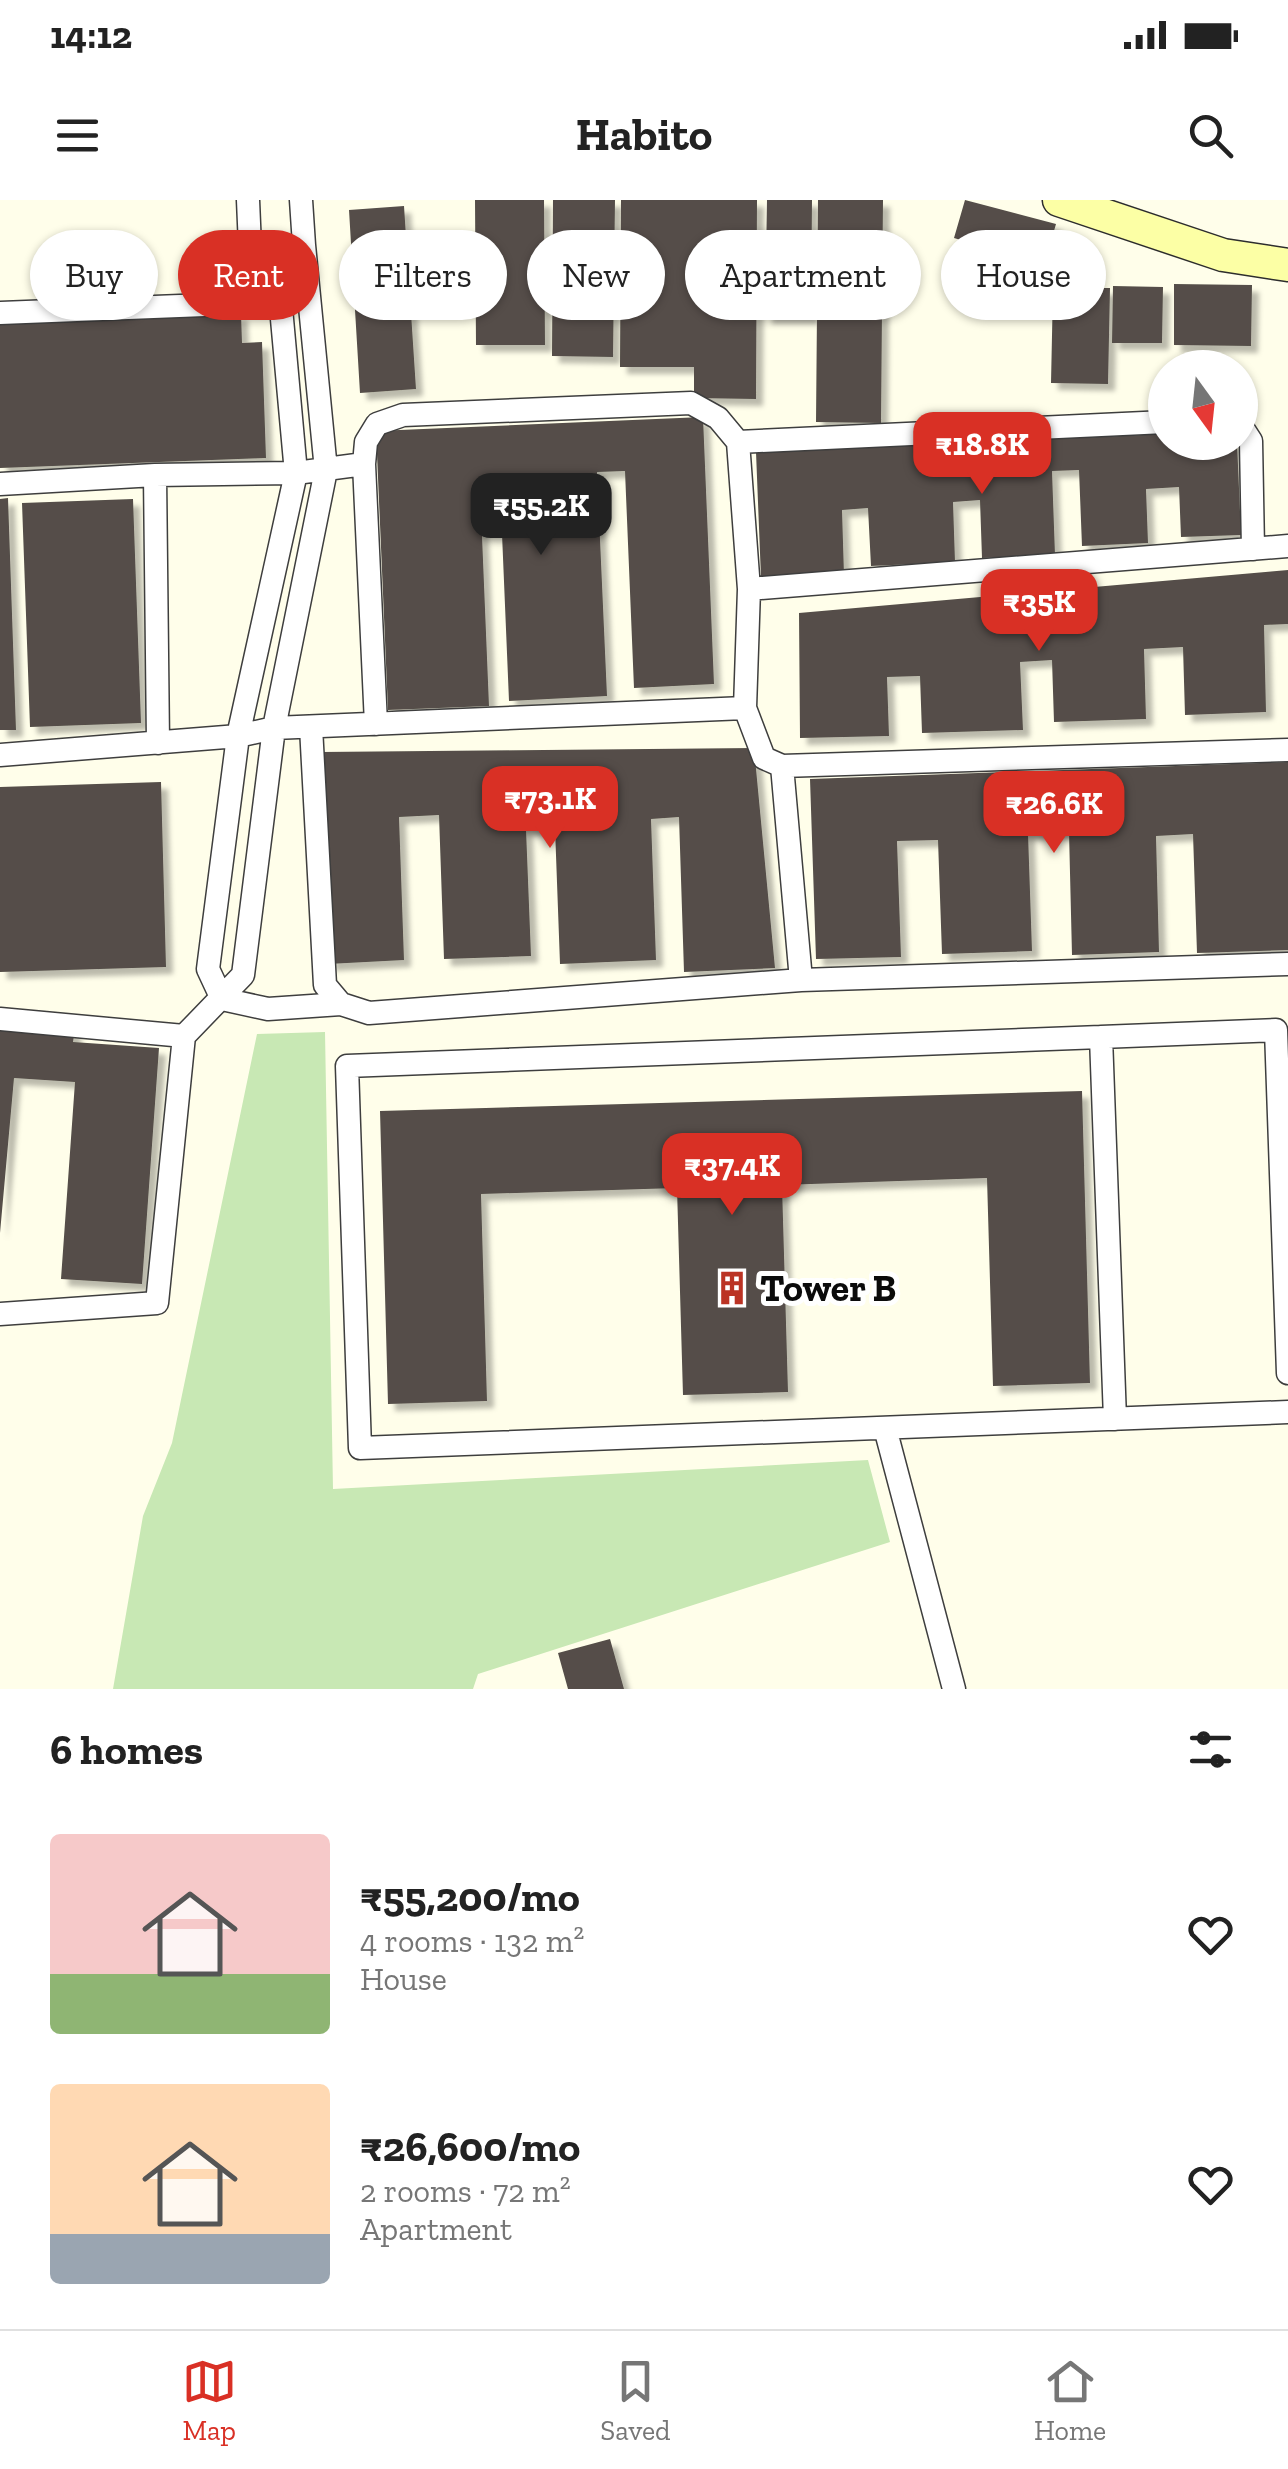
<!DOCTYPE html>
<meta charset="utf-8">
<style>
:root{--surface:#fff;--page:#f6f6f6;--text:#222;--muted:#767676;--line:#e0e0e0;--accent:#d93025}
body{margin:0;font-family:"Zilla Slab",serif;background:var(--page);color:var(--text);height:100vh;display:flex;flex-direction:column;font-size:38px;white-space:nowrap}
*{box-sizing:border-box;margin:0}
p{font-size:32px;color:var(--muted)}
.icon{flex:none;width:55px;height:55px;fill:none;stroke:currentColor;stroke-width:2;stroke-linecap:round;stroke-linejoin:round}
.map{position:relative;height:1489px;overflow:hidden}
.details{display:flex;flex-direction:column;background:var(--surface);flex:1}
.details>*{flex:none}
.banner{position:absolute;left:30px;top:30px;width:1230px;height:90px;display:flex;gap:20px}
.needle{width:65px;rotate:165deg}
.fabs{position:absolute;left:1148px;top:150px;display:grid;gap:20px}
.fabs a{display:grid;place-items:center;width:110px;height:110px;border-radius:50%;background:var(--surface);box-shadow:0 2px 8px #0004;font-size:50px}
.price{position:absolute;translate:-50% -85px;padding:0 22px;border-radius:20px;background:var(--accent);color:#fff;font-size:32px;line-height:65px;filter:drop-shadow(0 2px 5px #0008)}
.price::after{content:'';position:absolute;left:50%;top:60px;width:30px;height:22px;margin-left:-15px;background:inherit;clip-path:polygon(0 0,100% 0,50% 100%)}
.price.current{background:#222;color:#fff}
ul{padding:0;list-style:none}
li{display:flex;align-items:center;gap:30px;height:250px;padding:0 50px}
li span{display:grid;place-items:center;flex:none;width:280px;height:200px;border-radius:10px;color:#555}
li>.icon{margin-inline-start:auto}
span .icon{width:120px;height:120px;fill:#fffc;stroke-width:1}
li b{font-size:42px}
h2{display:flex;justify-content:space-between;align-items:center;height:120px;padding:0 50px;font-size:42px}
.pill{padding:0 35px;border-radius:45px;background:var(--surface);box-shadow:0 2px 8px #0004;font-size:35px;line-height:90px}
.pill.current{background:var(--accent);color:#fff}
.status{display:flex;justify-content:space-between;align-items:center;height:70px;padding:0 50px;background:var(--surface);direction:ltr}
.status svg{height:28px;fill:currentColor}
header{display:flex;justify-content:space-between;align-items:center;height:130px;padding:0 50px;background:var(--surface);font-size:45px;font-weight:800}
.tabs{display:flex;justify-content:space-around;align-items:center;height:140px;border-top:2px solid var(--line);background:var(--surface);font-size:28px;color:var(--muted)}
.tabs a{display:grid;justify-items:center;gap:5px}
.tabs .current{color:var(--accent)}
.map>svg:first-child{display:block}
</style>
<div class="status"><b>14:12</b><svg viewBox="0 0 49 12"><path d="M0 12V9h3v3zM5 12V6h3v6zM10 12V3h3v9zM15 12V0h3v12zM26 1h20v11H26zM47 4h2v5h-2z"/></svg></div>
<header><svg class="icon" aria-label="menu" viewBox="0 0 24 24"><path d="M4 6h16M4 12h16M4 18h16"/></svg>Habito<svg class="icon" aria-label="search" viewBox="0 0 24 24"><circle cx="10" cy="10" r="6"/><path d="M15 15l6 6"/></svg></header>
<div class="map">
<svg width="1288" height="1489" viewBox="0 0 1288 1489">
<defs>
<filter id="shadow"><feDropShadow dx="7" dy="7" stdDeviation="2.5" flood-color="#0004"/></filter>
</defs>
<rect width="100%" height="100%" fill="#fffeea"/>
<path fill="#c8e8b4" d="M325 832 333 1289 868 1260 890 1342 478 1474 473 1489H113L143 1316 172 1243 257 834Z"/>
<path fill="#544e48" filter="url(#shadow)" d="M475 0H544L545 145H476Z
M553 0H615L613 157 552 156Z
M621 0H757L756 199 694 198V167H620Z
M767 0H812L811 117H765Z
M818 0H883L881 223 816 222Z
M965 0 1056 24 1044 65 954 38Z
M404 6 416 189 360 193 349 10Z
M1174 84 1252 85 1251 146 1174 145Z
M1113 86 1163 87 1162 143H1112Z
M1053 88H1110L1108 184 1051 183Z
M241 113 242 143 262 142 266 258 0 268V123Z
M703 217 714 484 634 488 625 271 597 272 607 496 509 501 500 286 480 287 489 506 388 510 376 231Z
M1165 234V242H1237L1241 335 1181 337 1179 287 1146 289 1148 343 1082 346 1079 270 1052 271 1055 355 982 358 980 300 953 302 955 362 871 366 868 308 842 310 844 375 761 378 756 252Z
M8 298 16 530H0V299Z
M133 299 141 523 30 527 22 303Z
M1288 370V424L1264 425 1266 512 1185 515 1183 447 1144 449 1146 519 1054 522 1052 460 1020 462 1023 530 922 533 920 476 887 477 889 536 800 538 799 413Z
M754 548 775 768 684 772 679 617 651 619 656 760 560 764 555 628 526 629 531 756 444 759 439 615 399 617 404 760 328 764 321 552Z
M1288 562V750L1197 753 1193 634 1156 636 1159 752 1072 755 1069 632 1028 633 1032 751 942 754 938 640 897 641 901 757 816 759 810 579Z
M161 582 166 767 0 772V587Z
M0 824 75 829 73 842 159 848 142 1084 61 1079 75 882 14 878 0 1033Z
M1082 891 1090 1183 993 1186 987 978 782 985 788 1192 683 1195 677 988 481 994 487 1201 388 1204 380 911Z
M610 1439 624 1489H568L558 1453Z"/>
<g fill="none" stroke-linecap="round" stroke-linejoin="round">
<g stroke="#3e3e3e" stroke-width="25">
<path id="street" d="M248 0 250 47 276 53 304 45 301 0
M0 113 282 102
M1240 224 1251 241 1253 349
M738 242 1165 222
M155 275 296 273 364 264
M0 284 155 275 158 543
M749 389 1288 346
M376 524 364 264 366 242 377 224 403 215 691 203 718 218 738 242 749 389 745 508 764 558 782 566 1288 550
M311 527 325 785 341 804 369 813 801 780 1288 764
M0 555 238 536 274 528 745 508
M782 566 801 780
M222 799 208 769 238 536 296 273 276 53
M222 799 268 809 341 804
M0 819 184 836
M1101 837 1276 830 1288 1173
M0 1114 157 1103 184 836 243 775 274 528 326 270 304 45
M1115 1219 1101 837 347 866 360 1248 1288 1212
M885 1228 954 1489"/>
</g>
<g stroke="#2d2d2d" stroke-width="35">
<path id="secondary" d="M1059 0 1223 55 1288 65"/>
</g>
<use href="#street" stroke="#fff" stroke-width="22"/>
<use href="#secondary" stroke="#fcffa5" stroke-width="32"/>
</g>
<defs>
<g id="building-bare" transform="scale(2.7)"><path d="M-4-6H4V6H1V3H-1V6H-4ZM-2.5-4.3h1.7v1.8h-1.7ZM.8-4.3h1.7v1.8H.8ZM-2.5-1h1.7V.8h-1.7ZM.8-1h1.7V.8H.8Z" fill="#bb3324" stroke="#fff" stroke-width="2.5" paint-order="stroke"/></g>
</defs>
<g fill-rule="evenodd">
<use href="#building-bare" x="732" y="1088"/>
</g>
<g text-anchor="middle" stroke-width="10" stroke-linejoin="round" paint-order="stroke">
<g font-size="38" font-weight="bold" fill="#0b0b0b" stroke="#fff" text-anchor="start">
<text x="760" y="1101">Tower B</text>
</g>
</g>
</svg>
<div class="fabs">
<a><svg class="needle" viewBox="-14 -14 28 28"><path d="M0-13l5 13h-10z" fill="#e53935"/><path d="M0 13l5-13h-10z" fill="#767676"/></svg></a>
</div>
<b class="price" style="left:982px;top:297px">₹18.8K</b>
<b class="price current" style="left:541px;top:358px">₹55.2K</b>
<b class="price" style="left:1039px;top:454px">₹35K</b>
<b class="price" style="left:550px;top:651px">₹73.1K</b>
<b class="price" style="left:1054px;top:656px">₹26.6K</b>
<b class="price" style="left:732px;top:1018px">₹37.4K</b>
<div class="banner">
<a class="pill">Buy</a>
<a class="pill current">Rent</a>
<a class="pill">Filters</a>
<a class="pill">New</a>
<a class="pill">Apartment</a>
<a class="pill">House</a>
</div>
</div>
<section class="details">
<h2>6 homes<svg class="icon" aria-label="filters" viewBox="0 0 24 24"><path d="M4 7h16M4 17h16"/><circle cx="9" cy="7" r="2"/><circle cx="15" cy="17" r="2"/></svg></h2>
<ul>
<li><span style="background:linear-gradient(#f6c9c9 70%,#8fb573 0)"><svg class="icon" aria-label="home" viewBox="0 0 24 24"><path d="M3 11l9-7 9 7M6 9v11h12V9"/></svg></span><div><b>₹55,200/mo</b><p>4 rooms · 132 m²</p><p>House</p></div><svg class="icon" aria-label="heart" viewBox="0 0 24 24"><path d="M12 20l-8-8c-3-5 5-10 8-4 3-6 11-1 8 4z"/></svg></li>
<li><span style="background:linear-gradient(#ffd9b3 75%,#9aa5b1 0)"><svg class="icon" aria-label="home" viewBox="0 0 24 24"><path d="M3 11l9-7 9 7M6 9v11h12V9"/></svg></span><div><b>₹26,600/mo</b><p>2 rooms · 72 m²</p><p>Apartment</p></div><svg class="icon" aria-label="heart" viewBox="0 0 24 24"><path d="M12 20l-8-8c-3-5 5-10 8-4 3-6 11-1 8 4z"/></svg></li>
</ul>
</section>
<nav class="tabs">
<a class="current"><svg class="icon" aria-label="map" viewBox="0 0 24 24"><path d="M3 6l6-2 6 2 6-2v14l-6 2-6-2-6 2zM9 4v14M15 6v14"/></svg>Map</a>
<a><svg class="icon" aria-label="saved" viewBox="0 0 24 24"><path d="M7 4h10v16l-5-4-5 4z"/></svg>Saved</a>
<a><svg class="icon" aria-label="home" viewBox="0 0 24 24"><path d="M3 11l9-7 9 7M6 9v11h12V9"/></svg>Home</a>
</nav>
